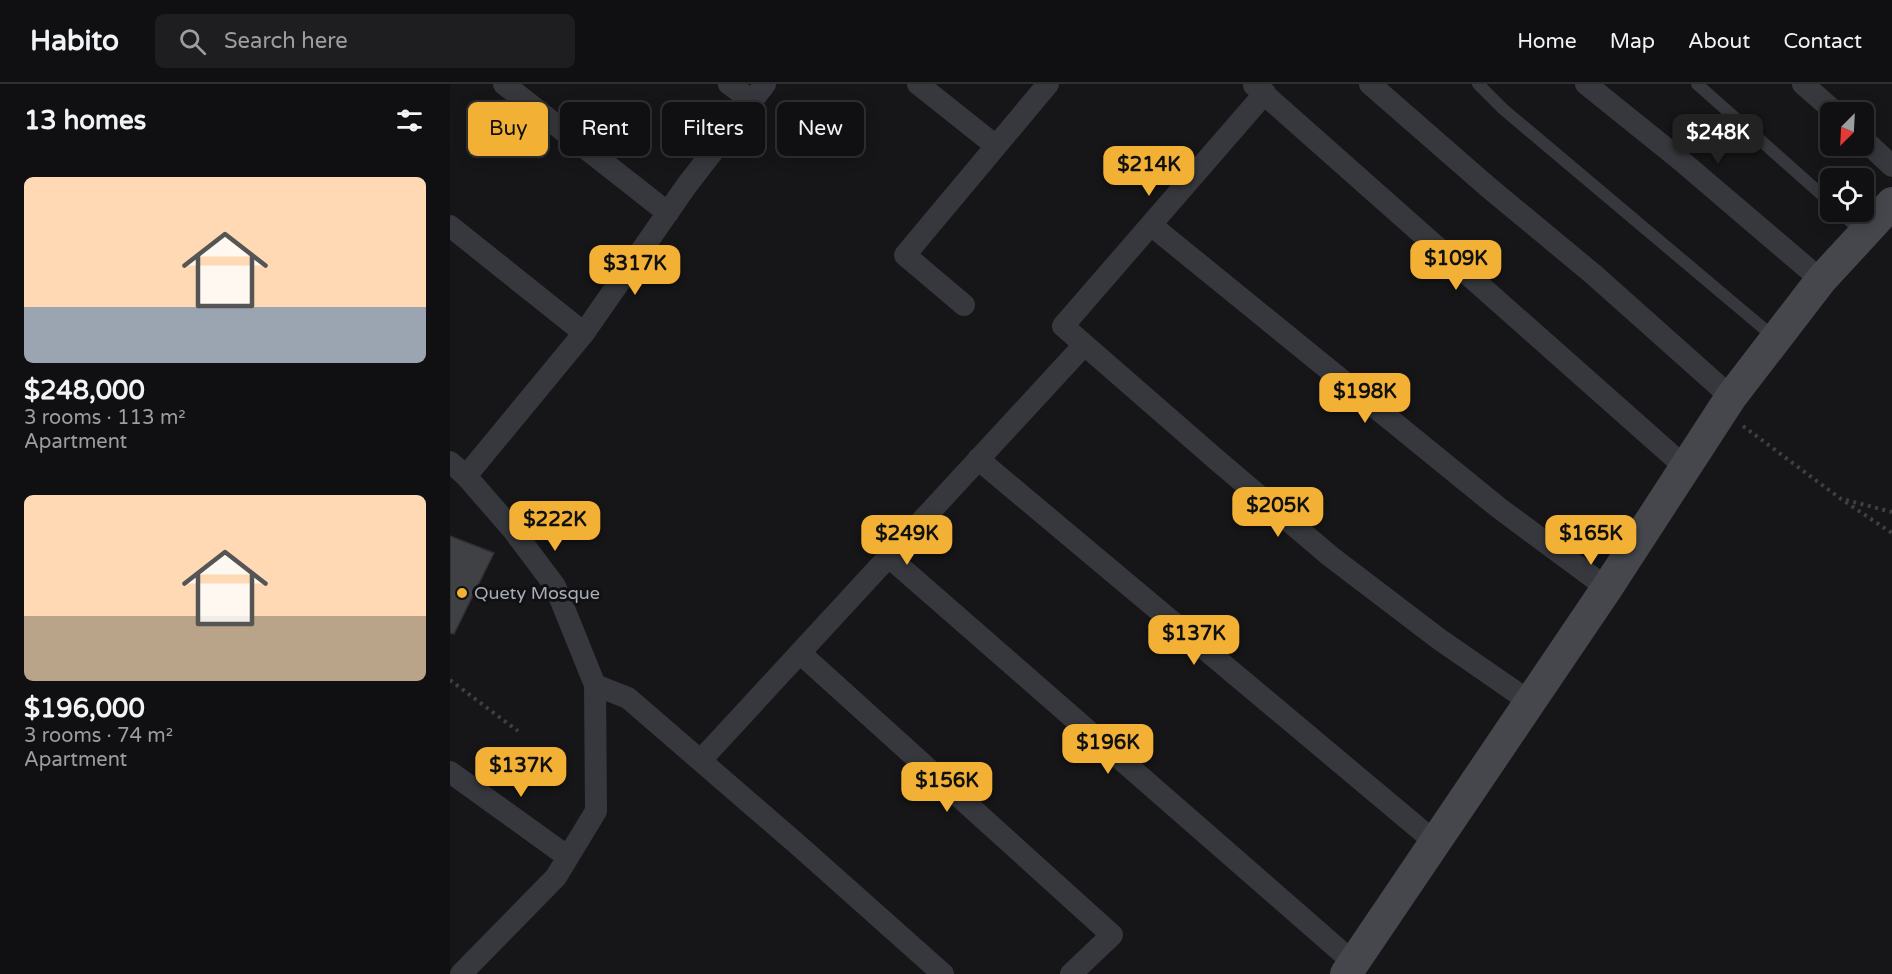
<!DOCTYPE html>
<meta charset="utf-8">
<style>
:root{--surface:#101012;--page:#1e1e20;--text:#f1f3f6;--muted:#9c9d9f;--line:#303032;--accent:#f2b134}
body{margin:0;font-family:"Varela Round",sans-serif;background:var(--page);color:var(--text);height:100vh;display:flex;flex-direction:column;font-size:22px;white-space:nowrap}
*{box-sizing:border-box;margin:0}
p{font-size:20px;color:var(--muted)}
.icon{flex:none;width:33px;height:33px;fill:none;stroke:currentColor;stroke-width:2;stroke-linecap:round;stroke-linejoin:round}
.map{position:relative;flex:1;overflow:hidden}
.side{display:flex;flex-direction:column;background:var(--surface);width:450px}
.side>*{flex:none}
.guide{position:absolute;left:18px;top:18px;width:570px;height:54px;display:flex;gap:12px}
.needle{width:39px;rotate:204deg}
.fabs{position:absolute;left:1370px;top:18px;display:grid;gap:12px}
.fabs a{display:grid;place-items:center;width:54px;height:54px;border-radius:9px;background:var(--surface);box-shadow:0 3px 15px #0003,0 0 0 2px var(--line);font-size:30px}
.price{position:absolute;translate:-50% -51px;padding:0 14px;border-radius:12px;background:var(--accent);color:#111;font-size:20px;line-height:39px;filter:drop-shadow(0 2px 3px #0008)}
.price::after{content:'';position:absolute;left:50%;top:36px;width:18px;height:14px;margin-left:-9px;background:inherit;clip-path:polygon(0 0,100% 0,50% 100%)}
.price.current{background:#222;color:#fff}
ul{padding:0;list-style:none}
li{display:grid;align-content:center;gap:12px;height:318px;padding:0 24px}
li span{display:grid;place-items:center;height:186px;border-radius:9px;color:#555}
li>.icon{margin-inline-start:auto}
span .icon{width:108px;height:108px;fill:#fffc;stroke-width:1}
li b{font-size:26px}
h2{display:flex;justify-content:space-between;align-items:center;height:72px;padding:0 24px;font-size:26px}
.pill{padding:0 21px;border-radius:9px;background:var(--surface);box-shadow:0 3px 15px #0003,0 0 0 2px var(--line);font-size:21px;line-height:54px}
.pill.current{background:var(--accent);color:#111}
header{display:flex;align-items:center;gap:36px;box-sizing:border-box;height:84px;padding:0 30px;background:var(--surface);border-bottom:2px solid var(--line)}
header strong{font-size:28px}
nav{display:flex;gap:33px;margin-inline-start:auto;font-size:21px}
.search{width:420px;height:54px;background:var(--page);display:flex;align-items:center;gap:15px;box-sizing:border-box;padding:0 21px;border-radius:9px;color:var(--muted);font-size:22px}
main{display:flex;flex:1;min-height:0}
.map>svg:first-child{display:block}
</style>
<header>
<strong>Habito</strong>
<div class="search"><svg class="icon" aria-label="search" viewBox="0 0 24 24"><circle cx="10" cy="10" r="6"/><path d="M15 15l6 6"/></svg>Search here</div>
<nav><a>Home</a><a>Map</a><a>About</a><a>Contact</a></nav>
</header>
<main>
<section class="side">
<h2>13 homes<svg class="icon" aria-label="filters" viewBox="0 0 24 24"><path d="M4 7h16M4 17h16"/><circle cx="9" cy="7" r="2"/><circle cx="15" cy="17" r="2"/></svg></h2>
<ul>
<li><span style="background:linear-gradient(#ffd9b3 70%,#9aa5b1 0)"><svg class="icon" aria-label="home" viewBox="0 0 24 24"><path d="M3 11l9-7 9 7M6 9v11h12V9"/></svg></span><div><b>$248,000</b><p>3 rooms · 113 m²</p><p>Apartment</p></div></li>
<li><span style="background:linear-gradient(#ffd9b3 65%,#b9a48a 0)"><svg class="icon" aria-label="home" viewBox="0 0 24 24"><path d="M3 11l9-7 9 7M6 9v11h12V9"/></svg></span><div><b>$196,000</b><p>3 rooms · 74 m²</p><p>Apartment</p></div></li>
</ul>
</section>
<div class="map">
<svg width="1442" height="890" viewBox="0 0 1442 890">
<rect width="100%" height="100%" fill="#161618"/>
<path fill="#404145" stroke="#303034" stroke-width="1.5" d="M0 452 44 469 4 550 0 549Z"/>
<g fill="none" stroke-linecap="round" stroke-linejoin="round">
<path stroke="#3d3f44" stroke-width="4" stroke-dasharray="3 4.5" stroke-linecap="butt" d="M1293 342 1391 415 1442 449
M1396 416 1442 428
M0 596 68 647"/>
<path stroke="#37383d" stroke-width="12" d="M1028 0 1053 25 1325 254
M1247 0 1380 118
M1390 128 1413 149"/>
<path stroke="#37383d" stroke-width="22" d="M54 0 218 129
M279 0 302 17
M468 0 546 62
M920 0 1038 103 1143 190 1281 313
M1136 0 1228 74 1371 196
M1353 0 1385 28
M804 1 1235 383
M815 9 613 242 768 377 880 472 989 555 1080 618
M1413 55 1442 82
M701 141 1049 424 1157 504
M0 142 134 249
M514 221 455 171 598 0
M528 375 985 758
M0 378 16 392 63 446 105 502 145 601
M16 392 134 249 237 101 315 0
M439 473 904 879
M350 569 662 851 621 890
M251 676 634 261
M0 688 118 773
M11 890 106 793 146 727 145 601 178 614 347 760 493 890"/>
<path stroke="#45474d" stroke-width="32" d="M896 890 1157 504 1281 313 1371 196 1442 119"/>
</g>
<circle fill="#f2b134" stroke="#111113" stroke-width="2" cx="12" cy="509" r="6"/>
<g text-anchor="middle" stroke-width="6" stroke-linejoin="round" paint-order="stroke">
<g font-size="18" fill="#a8adb8" stroke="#111113" text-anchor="start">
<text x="24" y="515">Quety Mosque</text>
</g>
</g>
</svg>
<div class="fabs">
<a><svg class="needle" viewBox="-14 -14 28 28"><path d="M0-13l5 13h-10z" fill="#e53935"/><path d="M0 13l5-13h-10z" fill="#9c9d9f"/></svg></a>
<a><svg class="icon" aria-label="locate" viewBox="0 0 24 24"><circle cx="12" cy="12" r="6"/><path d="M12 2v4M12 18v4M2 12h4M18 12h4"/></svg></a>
</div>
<b class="price current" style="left:1268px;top:81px">$248K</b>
<b class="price" style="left:699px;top:113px">$214K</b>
<b class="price" style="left:1006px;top:207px">$109K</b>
<b class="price" style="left:185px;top:212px">$317K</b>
<b class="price" style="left:915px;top:340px">$198K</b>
<b class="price" style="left:828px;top:454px">$205K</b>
<b class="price" style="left:105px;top:468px">$222K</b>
<b class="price" style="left:457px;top:482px">$249K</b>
<b class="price" style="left:1141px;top:482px">$165K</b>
<b class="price" style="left:744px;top:582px">$137K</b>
<b class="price" style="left:658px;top:691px">$196K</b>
<b class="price" style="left:71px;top:714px">$137K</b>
<b class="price" style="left:497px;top:729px">$156K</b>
<div class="guide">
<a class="pill current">Buy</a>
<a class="pill">Rent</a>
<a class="pill">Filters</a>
<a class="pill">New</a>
</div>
</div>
</main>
